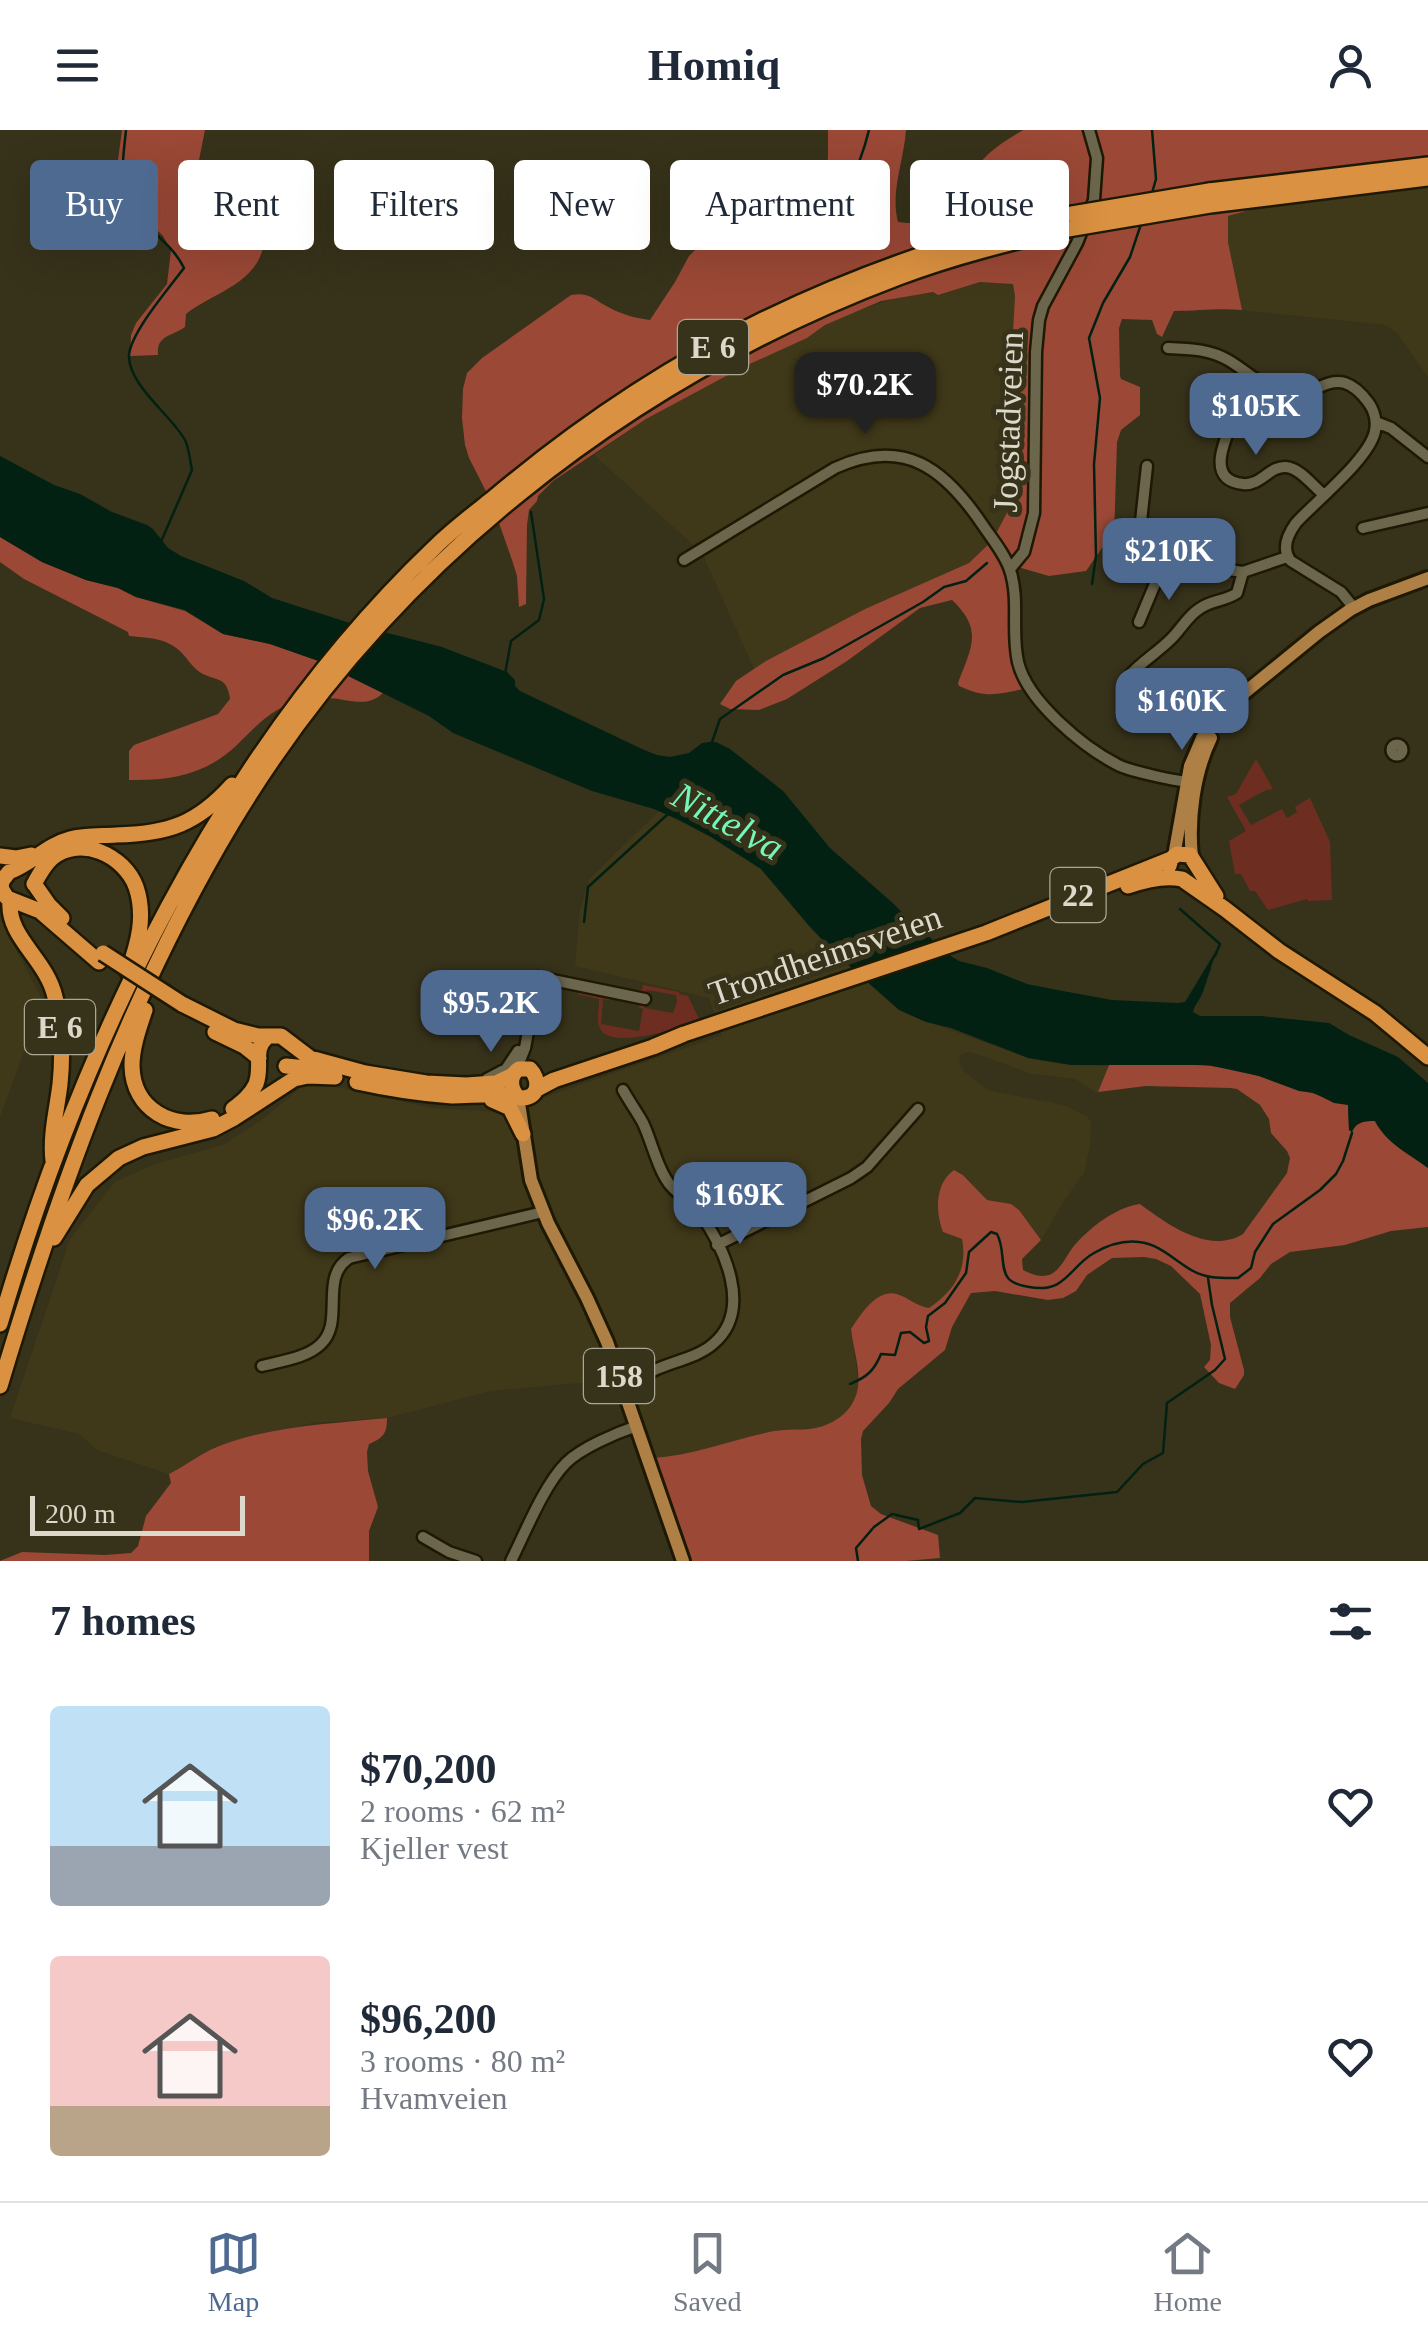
<!DOCTYPE html>
<meta charset="utf-8">
<style>
:root{--surface:#fff;--page:#f6f6f7;--text:#1f2937;--muted:#747a83;--line:#e0e1e3;--accent:#4f6a90}
body{margin:0;font-family:"Times New Roman",serif;background:var(--page);color:var(--text);height:100vh;display:flex;flex-direction:column;font-size:38px;white-space:nowrap}
*{box-sizing:border-box;margin:0}
p{font-size:32px;color:var(--muted)}
.icon{flex:none;width:55px;height:55px;fill:none;stroke:currentColor;stroke-width:2;stroke-linecap:round;stroke-linejoin:round}
.map{position:relative;height:1431px;overflow:hidden}
.details{display:flex;flex-direction:column;background:var(--surface);flex:1}
.details>*{flex:none}
.banner{position:absolute;left:30px;top:30px;width:1370px;height:90px;display:flex;gap:20px}
.scale{position:absolute;left:30px;bottom:25px;width:215px;box-sizing:border-box;padding-left:10px;border:5px solid #dcd9cb;border-top:0;font-size:28px;line-height:35px;white-space:nowrap;color:#dcd9cb;-webkit-text-stroke:8px #37321a;paint-order:stroke}
.price{position:absolute;translate:-50% -85px;padding:0 22px;border-radius:20px;background:var(--accent);color:#fff;font-size:32px;line-height:65px;filter:drop-shadow(0 2px 5px #0008)}
.price::after{content:'';position:absolute;left:50%;top:60px;width:30px;height:22px;margin-left:-15px;background:inherit;clip-path:polygon(0 0,100% 0,50% 100%)}
.price.selected{background:#222;color:#fff}
ul{padding:0;list-style:none}
li{display:flex;align-items:center;gap:30px;height:250px;padding:0 50px}
li span{display:grid;place-items:center;flex:none;width:280px;height:200px;border-radius:10px;color:#555}
li>.icon{margin-inline-start:auto}
span .icon{width:120px;height:120px;fill:#fffc;stroke-width:1}
li b{font-size:42px}
h2{display:flex;justify-content:space-between;align-items:center;height:120px;padding:0 50px;font-size:42px}
.pill{padding:0 35px;border-radius:10px;background:var(--surface);box-shadow:0 10px 40px #0002;font-size:35px;line-height:90px}
.pill.selected{background:var(--accent);color:#fff}
header{display:flex;justify-content:space-between;align-items:center;height:130px;padding:0 50px;background:var(--surface);font-size:45px;font-weight:600}
.menu{display:flex;justify-content:space-around;align-items:center;height:140px;border-top:2px solid var(--line);background:var(--surface);font-size:28px;color:var(--muted)}
.menu a{display:grid;justify-items:center;gap:5px}
.menu .selected{color:var(--accent)}
.map>svg:first-child{display:block}
</style>
<header><svg class="icon" aria-label="menu" viewBox="0 0 24 24"><path d="M4 6h16M4 12h16M4 18h16"/></svg>Homiq<svg class="icon" aria-label="person" viewBox="0 0 24 24"><circle cx="12" cy="8" r="4"/><path d="M4 21q1-7 8-7t8 7"/></svg></header>
<div class="map">
<svg width="1428" height="1431" viewBox="0 0 1428 1431">
<rect width="100%" height="100%" fill="#37321a"/>
<path fill="#3f3819" d="M1428 55V247L1397 203 1385 195 1242 180 1228 112 1227 86 1272 74Z
M998 151 1013 154 1015 166 1009 272 1011 316 1010 371 1008 381 1000 398 982 423 969 433 865 479 754 539 702 423 594 325 646 289 743 237 807 208 825 195 842 186 899 167 933 162 938 164 979 152Z
M659 681 711 707 761 739 825 813 907 884 1028 928 1071 935 1108 936 1098 962H1095L1075 949 1032 944 971 922 964 923 959 927 962 939 987 960 1064 975 1088 987 1091 993 1090 1016 1084 1043 1064 1071 1041 1110 1019 1080 1011 1074 987 1070 963 1044 954 1040 939 1061V1092L943 1102 962 1109 965 1124 964 1136 956 1152 941 1170 929 1178 916 1176 899 1164 888 1163 873 1171 859 1187 851 1199 859 1255 855 1269 847 1282 833 1293 819 1298 778 1300 720 1316 665 1327 653 1328 623 1249 491 1261 387 1288 312 1293 235 1312 206 1322 169 1344 97 1320 79 1304 10 1288 70 1109 115 1052 157 1033 223 1015 263 989 309 951 432 978 503 982 722 905 709 868 575 836 580 780 589 749Z
M0 789 43 871 0 987Z"/>
<path fill="#6d2e21" d="M1256 629 1273 659 1266 660 1239 675 1251 695 1282 679 1287 688 1297 682 1295 677 1310 668 1330 712 1332 770 1308 771 1307 769 1268 780 1255 761H1250L1241 744H1235L1229 711 1246 701 1227 667 1236 664Z
M643 855 679 862V864L688 866 700 891C681 897 614 920 601 900 595 892 600 877 599 869L577 864 581 861 609 867V870L603 869 601 894 639 901 643 879 638 877 643 872 645 873V878L673 883 677 872 676 865 647 860 645 865 633 863 637 860H642Z"/>
<path fill="#9b4836" d="M122 0H205L196 45 197 68C211 77 227 74 242 81 254 86 265 98 264 111 260 153 214 162 186 184L185 197C173 206 156 205 158 225L130 226 131 205 136 193 167 154 171 120 163 106 117 60 118 30Z
M828 0H906C904 31 890 61 898 92L907 93 972 91C978 74 971 67 973 51 976 27 1004 12 1023 0H1428V55L1272 74 1228 86V112L1242 180C1217 178 1198 181 1174 181L1162 207 1157 204 1152 190 1122 189 1119 198 1120 246 1121 249 1140 257V285L1121 300 1117 312 1114 408 1102 418 1086 441 1049 446 1011 435 1012 491 1009 516 1023 559C996 565 985 568 959 556L958 553C971 518 984 500 952 470L920 478 847 531 787 569 759 580 730 579 720 574 736 551 766 531 865 479 969 433 992 411 1008 381 1010 371 1011 316 1009 272 1015 166 1013 154 980 152 938 165 933 162 881 171 825 195 807 208 743 237 646 289 553 351 538 366 537 371 529 380 527 395 526 474 519 477 517 446 512 430 492 373 469 328 465 315 462 288 463 259 467 243 482 228 571 165C591 162 593 170 610 178 623 185 636 188 650 190L675 152 689 126 699 116 741 93 777 66 803 55 819 41 828 29Z
M0 407 42 432 86 450 118 458 136 467 185 481 223 504 270 514 333 536 383 563C366 580 345 567 324 568 314 568 302 570 293 573 270 580 253 599 237 615 207 644 171 651 129 650V621L134 615 218 584 230 569C227 543 213 553 197 540 191 535 187 528 181 522 167 508 149 508 129 506L128 502 24 449 0 432Z
M1160 934C1183 935 1207 934 1230 939 1270 947 1309 963 1348 975L1349 1000 1352 1002C1356 991 1364 991 1375 991 1387 1014 1408 1023 1428 1038V1097L1391 1101 1345 1115 1290 1122 1271 1134 1260 1148 1230 1173V1187L1244 1240V1245L1235 1259 1219 1253 1204 1237 1210 1230 1211 1215 1200 1164 1171 1136 1156 1129 1144 1127 1112 1128 1087 1145 1076 1161 1063 1168 1048 1170 995 1161 971 1163 952 1197 945 1220 898 1259 889 1273 863 1301 861 1309 862 1345 871 1376 881 1384 938 1405 940 1428 906 1431H685C675 1398 667 1358 653 1328 695 1325 734 1309 774 1301 792 1298 812 1302 828 1294 840 1289 850 1280 855 1268 864 1247 853 1220 851 1199 860 1185 877 1158 897 1164 909 1168 916 1176 929 1178 954 1161 968 1140 962 1109L943 1102C935 1082 935 1053 954 1040L963 1045 987 1070 1011 1074 1019 1080 1041 1110 1022 1129 1023 1140C1033 1145 1043 1149 1053 1143 1062 1137 1067 1125 1073 1117 1089 1098 1116 1077 1140 1074 1167 1094 1209 1125 1243 1104L1287 1043 1290 1028 1287 1021 1271 1003 1269 989 1260 975 1237 959 1230 958 1146 956 1098 962 1109 935Z
M387 1288C387 1304 383 1308 369 1314L367 1322 368 1341 378 1377 369 1401V1431H0L22 1422 105 1425 131 1423 138 1416 146 1386 171 1353 169 1344C183 1337 196 1327 210 1320 264 1296 329 1294 387 1288Z"/>
<path fill="#022113" d="M0 326 54 355 80 364 112 382 147 395 153 399 168 418 181 426 244 451 272 468 353 494 442 517 507 542 515 550V556L520 561 642 619 657 625 670 627 689 623 702 613 709 612H716L730 619 783 661 830 718 895 775 913 794 926 803 944 822 959 831 987 838 1027 854 1052 859 1112 870 1177 873 1185 872 1220 814C1214 829 1208 843 1204 858 1202 866 1195 873 1193 882L1200 886H1261L1329 893 1349 905 1398 927 1428 953V1038C1408 1023 1387 1014 1375 991 1364 991 1356 992 1352 1002L1349 1000 1348 975 1334 973 1314 963 1299 961 1259 946 1208 935H1071L1028 928 951 898 926 892 899 880 838 826 810 797 761 739 711 707 679 690 654 679 592 661 453 603 429 586 350 547 333 536 270 514 223 504 185 480 136 467 118 458 86 450 42 432 0 407Z"/>
<g fill="none" stroke-linecap="round" stroke-linejoin="round">
<path stroke="#022113" stroke-width="2.5" d="M126 0C122 39 116 67 147 96 162 110 175 120 184 138 169 158 131 202 129 225 128 255 171 285 185 310 189 318 190 331 192 340L160 414
M1152 63 1156 49 1152 0
M814 99C844 65 858 45 869 0
M1092 454 1096 426 1094 334 1100 268 1089 208 1103 173 1130 127 1141 94
M505 544 511 511 539 490 544 469 531 382
M712 612 720 589 783 545 824 528 923 472 944 457 966 451 987 433
M1180 779 1220 814 1215 826
M584 792 588 757 668 684
M1194 875C1205 861 1203 853 1210 838
M850 1254C867 1247 874 1241 881 1224L895 1225 901 1203 910 1202 924 1213 929 1211 926 1197 928 1186 945 1173 966 1143 969 1122 991 1102 997 1104C1005 1118 1000 1138 1008 1148 1013 1154 1023 1156 1029 1157 1066 1164 1069 1137 1094 1123 1108 1115 1123 1110 1139 1112 1160 1114 1175 1131 1193 1141 1207 1149 1223 1148 1238 1148L1251 1138 1255 1122 1273 1094 1320 1060 1336 1044 1343 1031 1352 1003
M858 1431 856 1418 874 1397 892 1384 918 1390 919 1399 960 1383 975 1368 1022 1372 1117 1362 1143 1334 1163 1323 1167 1273 1215 1240 1225 1229 1212 1175 1208 1148"/>
<g stroke="#1e1903" stroke-width="15">
<path id="minor" d="M1168 218C1189 219 1209 219 1228 230 1247 241 1264 259 1286 265 1307 271 1323 247 1345 253 1354 256 1362 264 1368 272 1374 280 1377 291 1375 301 1370 328 1316 371 1296 393 1288 404 1281 419 1291 431L1341 462 1354 478
M1252 247C1243 260 1238 275 1233 290 1225 310 1205 350 1243 354 1261 356 1269 336 1286 337 1300 338 1313 356 1323 364
M1376 292 1391 298 1428 327
M1147 336 1139 410 1149 431 1167 438 1207 437 1243 442 1287 427
M1363 398 1428 383
M684 430 835 338C904 307 944 338 982 394 992 409 1005 424 1010 440 1020 470 1011 502 1018 532 1027 571 1083 617 1118 635 1130 641 1178 652 1192 652
M1010 439 1024 422 1034 383 1036 222 1039 190 1043 176 1077 113 1094 70 1097 28 1089 0
M1139 492 1162 437
M1128 547C1141 532 1157 523 1171 509 1181 499 1188 486 1199 479 1211 470 1226 471 1237 463L1243 442
M1391.5 620a5.5 5.5 0 1 1 11 0a5.5 5.5 0 1 1-11 0Z
M516 941 525 918 538 847 645 869
M487 949 506 939 518 921
M623 960C629 971 637 982 643 993 652 1012 658 1041 671 1056 679 1066 692 1071 699 1082 724 1117 754 1180 713 1214 698 1227 675 1231 657 1239 645 1244 635 1252 623 1256
M717 1115 851 1048 867 1037 918 979
M262 1236C281 1231 307 1228 321 1214 345 1191 319 1148 349 1128L543 1082
M620 1247 650 1241
M423 1407 449 1422 476 1431
M511 1431C525 1403 544 1355 566 1333 581 1318 616 1303 637 1296"/>
</g>
<g stroke="#1e1903" stroke-width="18">
<path id="major" d="M1174 726 1190 636 1202 608 1216 586 1319 502 1350 480 1369 470 1428 448
M1192 727C1188 689 1194 643 1211 608
M518 967 531 1050 548 1093 587 1168 607 1212 683 1431"/>
</g>
<g stroke="#1e1903" stroke-width="20">
<path id="highway" d="M1209 61 1428 35
M1210 75 1428 48
M0 726 16 728 31 725
M1169 736 1171 729 1177 724 1190 725 1216 766
M34 754C39 745 44 735 52 728 81 705 124 725 136 757 146 786 138 814 128 842
M35 755 49 775 62 788
M1128 756C1145 750 1164 745 1182 749L1225 779 1279 821 1375 883 1428 927
M10 771C7 808 46 828 55 867 62 896 63 925 60 954 57 980 50 1004 53 1031
M99 832 40 781 7 768 1 758 2 751 9 742C31 734 47 715 70 709 85 705 101 706 116 705 168 704 197 694 232 655
M182 874 234 900 258 906H281L310 928 365 943 426 953 466 955 496 953 513 945
M145 880C139 898 132 917 132 936 133 980 173 1001 212 989
M215 902 244 916 259 928
M286 936 316 939
M357 952C389 959 420 964 452 966 468 966 484 964 500 965 507 965 517 968 523 968 541 967 539 948 530 939H519C509 945 510 958 517 966
M537 959 554 950 653 917 684 904 986 803 1171 729
M492 970 510 978 523 1004
M233 979C242 972 251 965 256 954 263 936 252 920 267 907
M54 1108 87 1055 119 1028 143 1017 213 999 234 988 294 949 308 946 335 947
M0 1194C82 914 221 621 435 417 452 400 472 385 491 370 575 299 665 238 763 190 827 159 894 133 961 112 997 101 1035 93 1072 84
M0 1256C59 1060 126 870 232 693 384 439 625 250 899 147 954 126 1012 112 1068 99"/>
</g>
<use href="#minor" stroke="#6c664d" stroke-width="10"/>
<use href="#major" stroke="#ae8046" stroke-width="12"/>
<use href="#highway" stroke="#da9141" stroke-width="15"/>
<g stroke="#1e1903" stroke-width="20" stroke-linecap="butt">
<path id="highway-bridge" d="M1072 84 1209 61
M1068 99 1210 75
M103 823 182 874"/>
</g>
<use href="#highway-bridge" stroke="#da9141" stroke-width="15"/>
</g>
<g text-anchor="middle" stroke-width="10" stroke-linejoin="round" paint-order="stroke">
<g fill="#37321a" stroke="#aaa796" stroke-width="2.5">
<rect x="678" y="190" width="70" height="54" rx="8"/>
<rect x="1050.5" y="738" width="55" height="54" rx="8"/>
<rect x="25" y="870" width="70" height="54" rx="8"/>
<rect x="584" y="1219" width="70" height="54" rx="8"/>
</g>
<g font-size="32" font-weight="bold" fill="#dcd9cb">
<text x="713" y="228">E 6</text>
<text x="1078" y="776">22</text>
<text x="60" y="908">E 6</text>
<text x="619" y="1257">158</text>
</g>
<g font-size="35" fill="#dcd9cb" stroke="#37321a">
<text transform="translate(1008 292) rotate(-88)" y="12">Jogstadveien</text>
<text transform="translate(825 825) rotate(-19)" y="12">Trondheimsveien</text>
</g>
<g font-size="38" font-style="italic" fill="#73f6b8" stroke="#37321a">
<text transform="translate(728 691) rotate(29)" y="13">Nittelva</text>
</g>
</g>
</svg>
<div class="scale">200 m</div>
<b class="price selected" style="left:865px;top:307px">$70.2K</b>
<b class="price" style="left:1256px;top:328px">$105K</b>
<b class="price" style="left:1169px;top:473px">$210K</b>
<b class="price" style="left:1182px;top:623px">$160K</b>
<b class="price" style="left:491px;top:925px">$95.2K</b>
<b class="price" style="left:740px;top:1117px">$169K</b>
<b class="price" style="left:375px;top:1142px">$96.2K</b>
<div class="banner">
<a class="pill selected">Buy</a>
<a class="pill">Rent</a>
<a class="pill">Filters</a>
<a class="pill">New</a>
<a class="pill">Apartment</a>
<a class="pill">House</a>
</div>
</div>
<section class="details">
<h2>7 homes<svg class="icon" aria-label="filters" viewBox="0 0 24 24"><path d="M4 7h16M4 17h16"/><circle cx="9" cy="7" r="2"/><circle cx="15" cy="17" r="2"/></svg></h2>
<ul>
<li><span style="background:linear-gradient(#bfe0f5 70%,#9aa5b1 0)"><svg class="icon" aria-label="home" viewBox="0 0 24 24"><path d="M3 11l9-7 9 7M6 9v11h12V9"/></svg></span><div><b>$70,200</b><p>2 rooms · 62 m²</p><p>Kjeller vest</p></div><svg class="icon" aria-label="heart" viewBox="0 0 24 24"><path d="M12 20l-8-8c-3-5 5-10 8-4 3-6 11-1 8 4z"/></svg></li>
<li><span style="background:linear-gradient(#f6c9c9 75%,#b9a48a 0)"><svg class="icon" aria-label="home" viewBox="0 0 24 24"><path d="M3 11l9-7 9 7M6 9v11h12V9"/></svg></span><div><b>$96,200</b><p>3 rooms · 80 m²</p><p>Hvamveien</p></div><svg class="icon" aria-label="heart" viewBox="0 0 24 24"><path d="M12 20l-8-8c-3-5 5-10 8-4 3-6 11-1 8 4z"/></svg></li>
</ul>
</section>
<nav class="menu">
<a class="selected"><svg class="icon" aria-label="map" viewBox="0 0 24 24"><path d="M3 6l6-2 6 2 6-2v14l-6 2-6-2-6 2zM9 4v14M15 6v14"/></svg>Map</a>
<a><svg class="icon" aria-label="saved" viewBox="0 0 24 24"><path d="M7 4h10v16l-5-4-5 4z"/></svg>Saved</a>
<a><svg class="icon" aria-label="home" viewBox="0 0 24 24"><path d="M3 11l9-7 9 7M6 9v11h12V9"/></svg>Home</a>
</nav>
